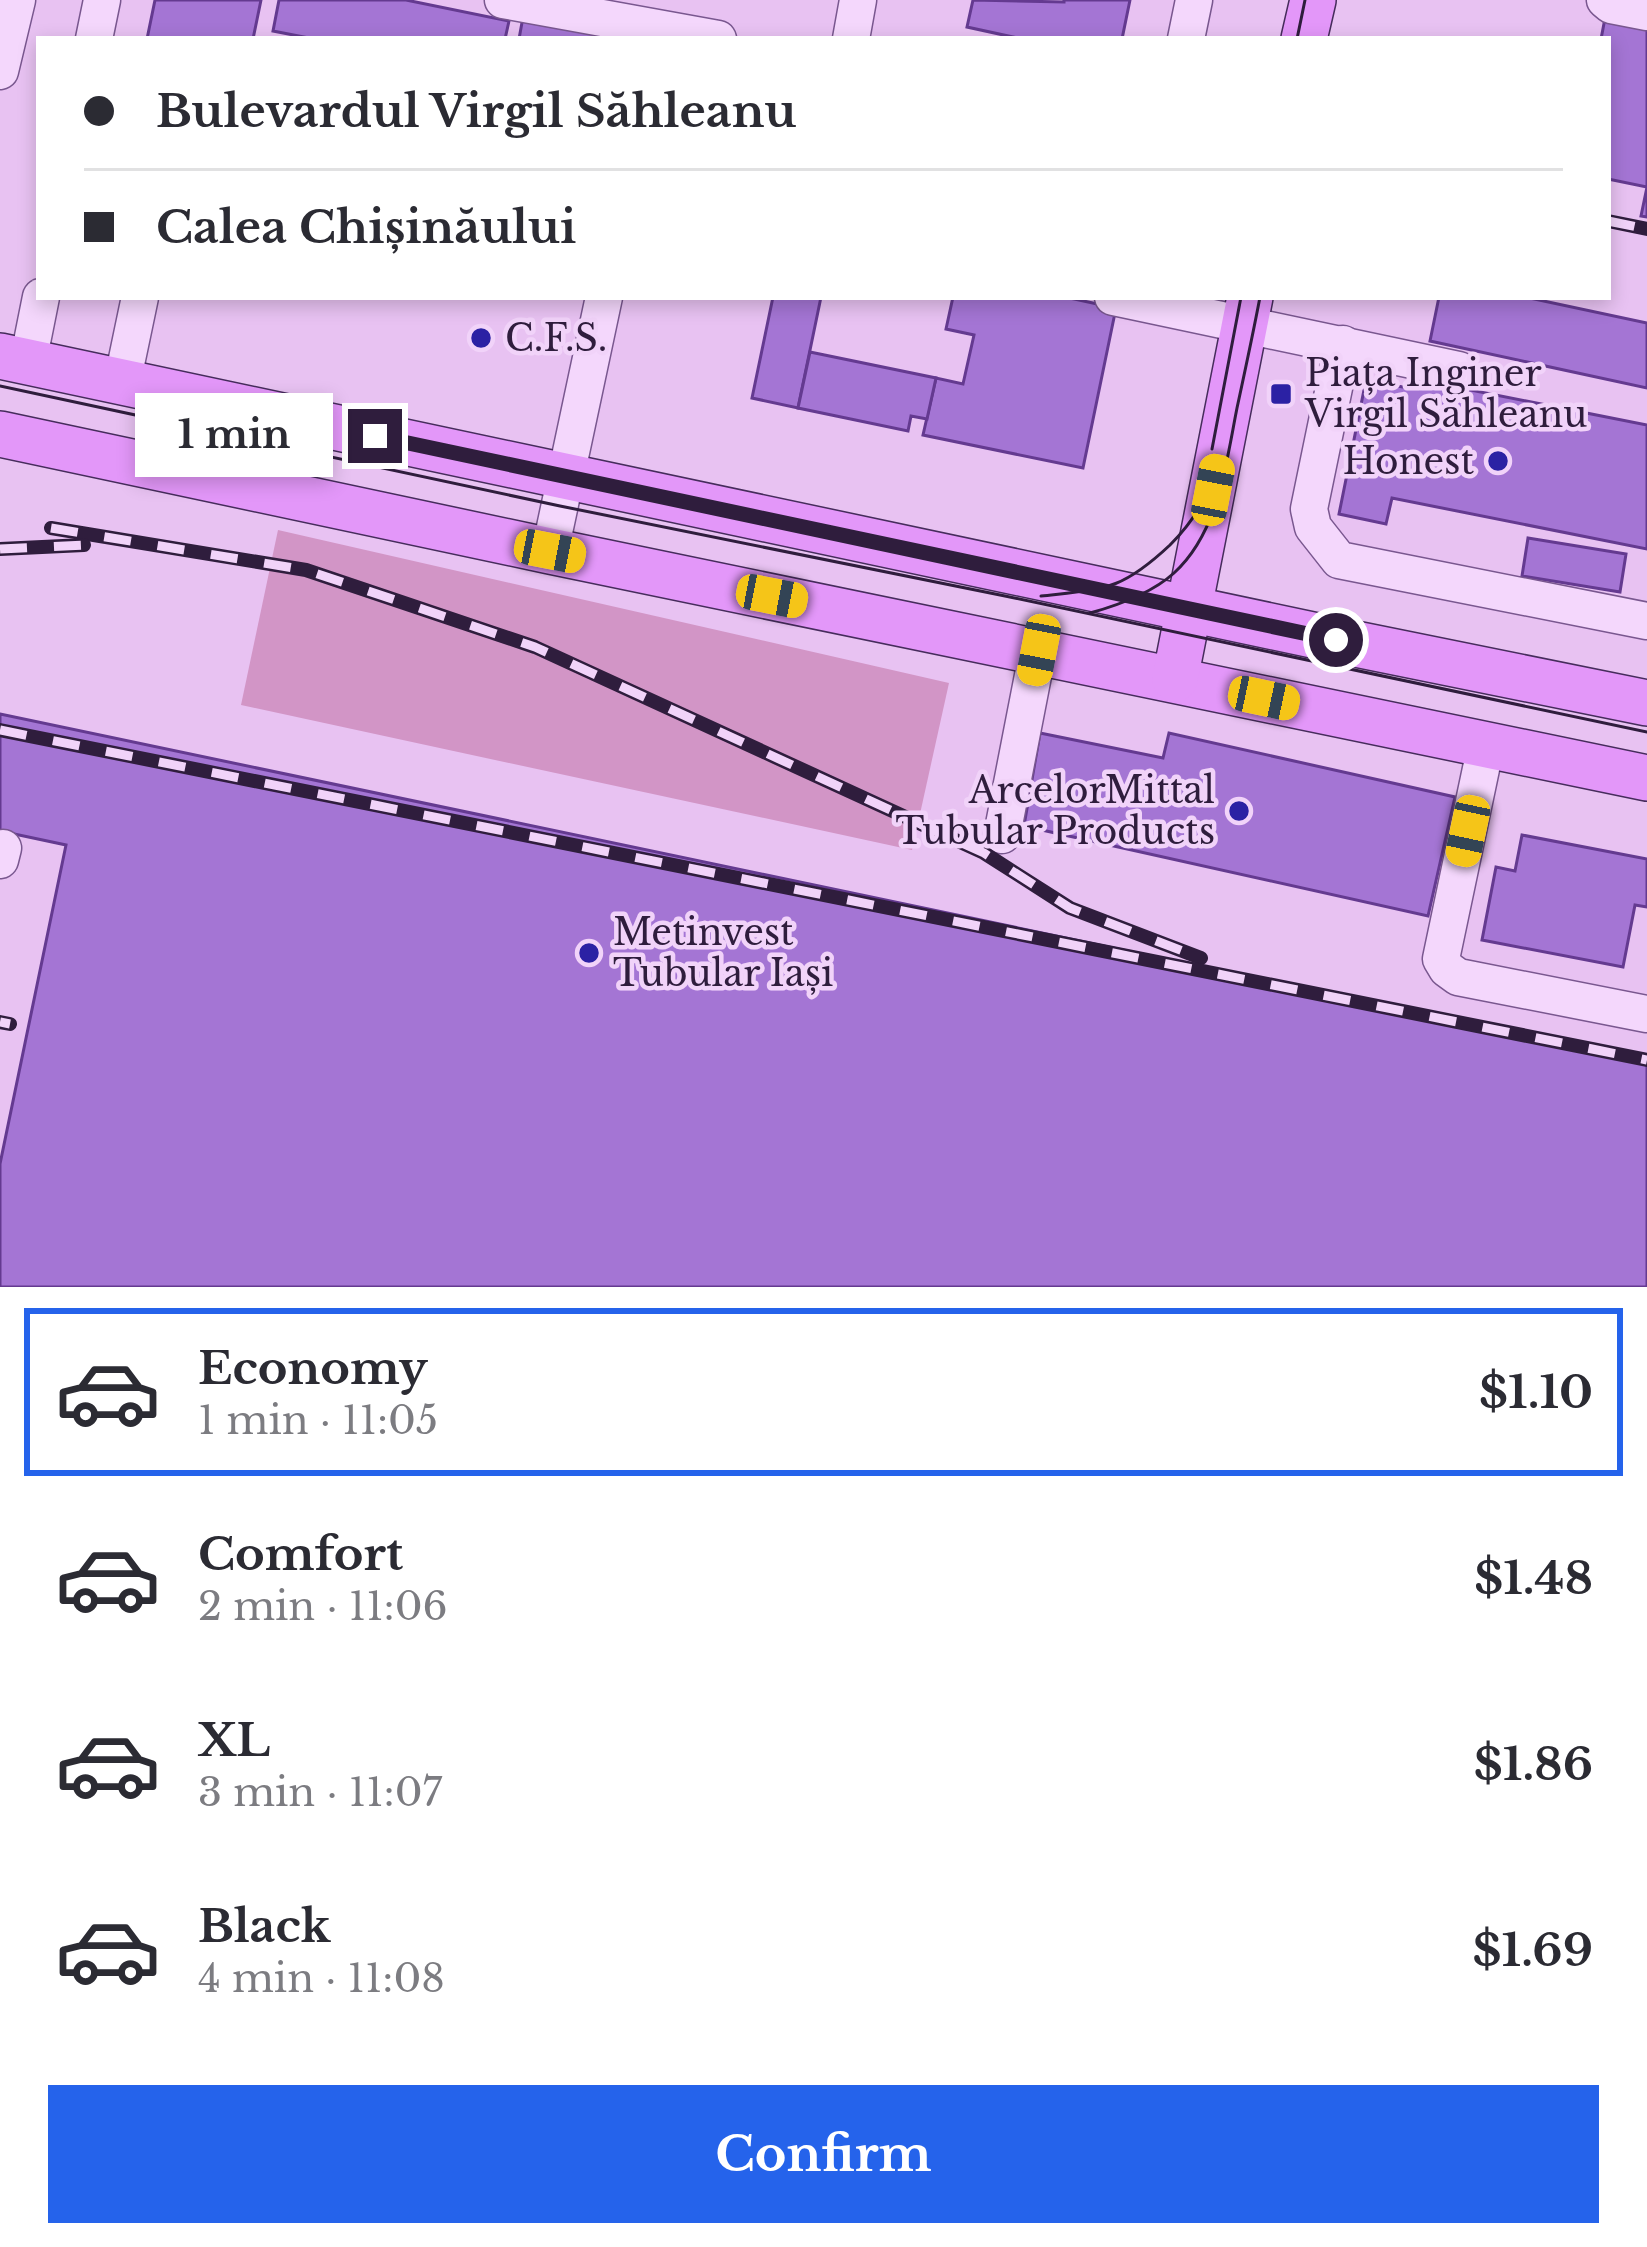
<!DOCTYPE html>
<html lang="en">
<head>
<meta charset="utf-8">
<style>
	:root { --surface:#fff; --page:#f2f2f3; --text:#2b2b33; --muted:#7c7c81; --line:#e1e1e2; --accent:#2563eb }
	body { margin:0; font-family:"Libre Baskerville",serif; background:var(--page); color:var(--text); height:100vh; display:flex; flex-direction:column; font-size:45px; white-space:nowrap }
	* { box-sizing:border-box; margin:0 }
	p { font-size:39px; color:var(--muted) }
	.icon { flex:none; width:66px; height:66px; fill:none; stroke:currentColor; stroke-width:2; stroke-linecap:round; stroke-linejoin:round }
	.map { position:relative; height:1287px; overflow:hidden }
	.sheet { display:flex; flex-direction:column; background:var(--surface); flex:1 }
	.sheet>* { flex:none }
	.guide { position:absolute; left:36px; top:36px; width:1575px; height:264px; border-radius:0px; box-shadow:0 6px 18px #0003; display:grid; align-content:center; height:264px; padding:0 48px; background:var(--surface) }
	.end { position:absolute; width:54px; height:54px; margin:-27px; border:15px solid #2f1d3d; background:#fff; box-shadow:0 0 0 6px #fff }
	.from { border-radius:50% }
	.bubble { position:absolute; height:84px; border-radius:0px; background:var(--surface); box-shadow:0 6px 18px #0003; font-size:39px; font-weight:800; line-height:84px; text-align:center }
	.car { position:absolute; width:36px; height:72px; margin:-36px -18px; border-radius:15px; box-shadow:0 0 9px 3px #0007; background:linear-gradient(#f5c518 24%,#345 0 40%,#f5c518 0 76%,#345 0 86%,#f5c518 0) }
	.guide b { display:flex; align-items:center; gap:42px; height:114px; font-size:45px }
	.guide b+b { border-top:3px solid var(--line) }
	.guide i { width:30px; height:30px; background:var(--text) }
	ul { padding:21px 0 0; list-style:none }
	li { display:flex; align-items:center; gap:36px; height:168px; margin:0 24px 18px; padding:0 24px; border:6px solid transparent; border-radius:0px }
	li div { flex:1 }
	li b { display:block; font-size:45px }
	li em { font-style:normal; font-weight:800 }
	li.active { border-color:var(--accent) }
	li>.icon { width:108px; height:108px; stroke-width:1.5 }
	.action { display:flex; gap:24px; margin-top:auto; padding:24px 48px }
	.action a { flex:1; height:138px; border-radius:0px; background:var(--accent); color:#fff; font-size:48px; font-weight:800; line-height:138px; text-align:center }
	.map>svg:first-child { display:block }
</style>
</head>
<body>
<div class="map">
<svg width="1647" height="1287" viewBox="0 0 1647 1287">
	<rect width="100%" height="100%" fill="#e8c2f2"/>
	<polygon fill="#d295c6" points="278,530 949,683 912,850 241,705"/>
	<g fill="#a475d4" stroke="#643a90" stroke-width="3">
		<polygon points="155,0 261,0 253,39 147,39"/>
		<polygon points="279,0 406,0 509,21 505,39 314,39 273,31"/>
		<polygon points="973,0 1064,2 1064,0 1130,0 1122,39 1022,39 967,27"/>
		<polygon points="1607,8 1647,16 1647,217 1641,216 1647,187 1608,179 1608,39 1601,39"/>
		<polygon points="523,17 631,39 519,39"/>
		<polygon points="773,297 821,297 798,408 752,398"/>
		<polygon points="953,297 1065,297 1116,308 1083,468 923,435 936,378 963,384 974,335 946,329"/>
		<polygon points="1439,297 1525,297 1647,323 1647,388 1430,341"/>
		<polygon points="810,352 936,378 927,419 911,416 908,431 798,408"/>
		<polygon points="1410,378 1647,425 1647,549 1392,498 1386,524 1339,514 1366,380 1408,388"/>
		<polygon points="1528,538 1626,554 1620,592 1522,576"/>
		<polygon points="0,714 1647,1060 1647,1287 0,1287 0,1164 66,845 0,831"/>
		<polygon points="1040,733 1163,758 1169,733 1455,797 1428,916 1024,826"/>
		<polygon points="1522,835 1647,859 1647,907 1635,905 1623,967 1482,940 1496,867 1515,871"/>
	</g>
	<g fill="none" stroke-linecap="round" stroke-linejoin="round">
		<g stroke="#79578f" stroke-width="39">
			<g id="minor">
				<polyline points="503,0 718,39"/>
				<polyline points="1605,0 1611,5 1647,12"/>
				<polyline points="94,39 102,0"/>
				<polyline points="851,39 858,0"/>
				<polyline points="1186,39 1194,0"/>
				<polyline points="0,71 17,0"/>
				<polyline points="1113,297 1459,370"/>
				<polyline points="1343,344 1309,509 1313,527 1339,560 1647,621"/>
				<polyline points="28,362 41,297"/>
				<polyline points="122,383 140,297"/>
				<polyline points="550,551 604,297"/>
				<polyline points="1486,745 1441,959 1447,969 1458,977 1647,1014"/>
				<polyline points="1002,835 1038,650"/>
				<polyline points="0,860 3,848"/>
			</g>
		</g>
		<g stroke="#462c5c" stroke-width="48">
			<g id="major">
				<polyline points="1304,39 1313,0"/>
				<polyline points="0,356 1336,640 1647,703"/>
				<polyline points="0,434 550,551 1647,778"/>
				<polyline points="1175,679 1250,297"/>
			</g>
		</g>
		<use href="#minor" stroke="#f4d7fc" stroke-width="36"/>
		<use href="#major" stroke="#e397f9" stroke-width="45"/>
		<g stroke="#2f1d3d" stroke-width="3">
			<polyline points="1297,39 1305,0"/>
			<polyline points="0,386 560,506 1005,596 1647,732"/>
			<polyline points="1212,449 1241,297"/>
			<path d="M1041,596C1105,589 1121,591 1170,545C1182,533 1191,522 1199,508"/>
			<path d="M1090,613C1119,605 1152,593 1174,573C1219,532 1226,463 1237,408C1245,371 1253,334 1260,297"/>
		</g>
		<g stroke="#2f1d3d" stroke-width="14">
			<g id="rail">
				<polyline points="1608,221 1647,229"/>
				<polyline points="51,528 306,570 535,647 984,853 1070,908 1201,958"/>
				<polyline points="0,549 84,545"/>
				<polyline points="0,730 1647,1060"/>
				<polyline points="0,1022 10,1024"/>
			</g>
		</g>
		<use href="#rail" stroke="#f1d3f9" stroke-width="9" stroke-dasharray="27" stroke-linecap="butt"/>
	</g>
	<g fill="none" stroke-linecap="round" stroke-linejoin="round">
		<polyline stroke="#2f1d3d" stroke-width="15" points="375,436 1336,640"/>
	</g>
	<g fill="#2b21a4" stroke="#f1d3f9" stroke-width="4.5">
		<circle cx="481" cy="338" r="12"/>
		<rect x="1269" y="382" width="24" height="24" rx="6"/>
		<circle cx="1498" cy="461" r="12"/>
		<circle cx="1239" cy="811" r="12"/>
		<circle cx="589" cy="953" r="12"/>
	</g>
	<g text-anchor="middle" stroke-width="9" stroke-linejoin="round" paint-order="stroke">
		<g font-size="36" fill="#2f1d3d" stroke="#f1d3f9" text-anchor="start">
			<text x="505" y="351">C.F.S.</text>
			<text x="1305" y="386">Piața Inginer<tspan x="1305" dy="41">Virgil Săhleanu</tspan></text>
			<text x="1474" y="474" text-anchor="end">Honest</text>
			<text x="1215" y="803" text-anchor="end">ArcelorMittal<tspan x="1215" dy="41">Tubular Products</tspan></text>
			<text x="613" y="945">Metinvest<tspan x="613" dy="41">Tubular Iași</tspan></text>
		</g>
	</g>
</svg>
<i class="end from" style="left:1336px;top:640px"></i>
<i class="end" style="left:375px;top:436px"></i>
<div class="bubble" style="left:135px;top:393px;width:198px">1 min</div>
<i class="car" style="left:1213px;top:490px;rotate:11deg"></i>
<i class="car" style="left:550px;top:551px;rotate:101deg"></i>
<i class="car" style="left:772px;top:596px;rotate:101deg"></i>
<i class="car" style="left:1039px;top:650px;rotate:191deg"></i>
<i class="car" style="left:1264px;top:698px;rotate:102deg"></i>
<i class="car" style="left:1468px;top:831px;rotate:192deg"></i>
<div class="guide">
<b><i class="from"></i>Bulevardul Virgil Săhleanu</b>
<b><i></i>Calea Chișinăului</b>
</div>
</div>
<section class="sheet">
<ul>
<li class="active"><svg class="icon" aria-label="car" viewBox="0 0 24 24"><path d="M5 17H2v-5l4-1 3-4h7l3 4 3 1v5h-3M9 17h6M6 11h13"/><circle cx="7" cy="17" r="2"/><circle cx="17" cy="17" r="2"/></svg><div><b>Economy</b><p>1 min · 11:05</p></div><em>$1.10</em></li>
<li><svg class="icon" aria-label="car" viewBox="0 0 24 24"><path d="M5 17H2v-5l4-1 3-4h7l3 4 3 1v5h-3M9 17h6M6 11h13"/><circle cx="7" cy="17" r="2"/><circle cx="17" cy="17" r="2"/></svg><div><b>Comfort</b><p>2 min · 11:06</p></div><em>$1.48</em></li>
<li><svg class="icon" aria-label="car" viewBox="0 0 24 24"><path d="M5 17H2v-5l4-1 3-4h7l3 4 3 1v5h-3M9 17h6M6 11h13"/><circle cx="7" cy="17" r="2"/><circle cx="17" cy="17" r="2"/></svg><div><b>XL</b><p>3 min · 11:07</p></div><em>$1.86</em></li>
<li><svg class="icon" aria-label="car" viewBox="0 0 24 24"><path d="M5 17H2v-5l4-1 3-4h7l3 4 3 1v5h-3M9 17h6M6 11h13"/><circle cx="7" cy="17" r="2"/><circle cx="17" cy="17" r="2"/></svg><div><b>Black</b><p>4 min · 11:08</p></div><em>$1.69</em></li>
</ul>
<div class="action"><a>Confirm</a></div>
</section>
</body>
</html>
